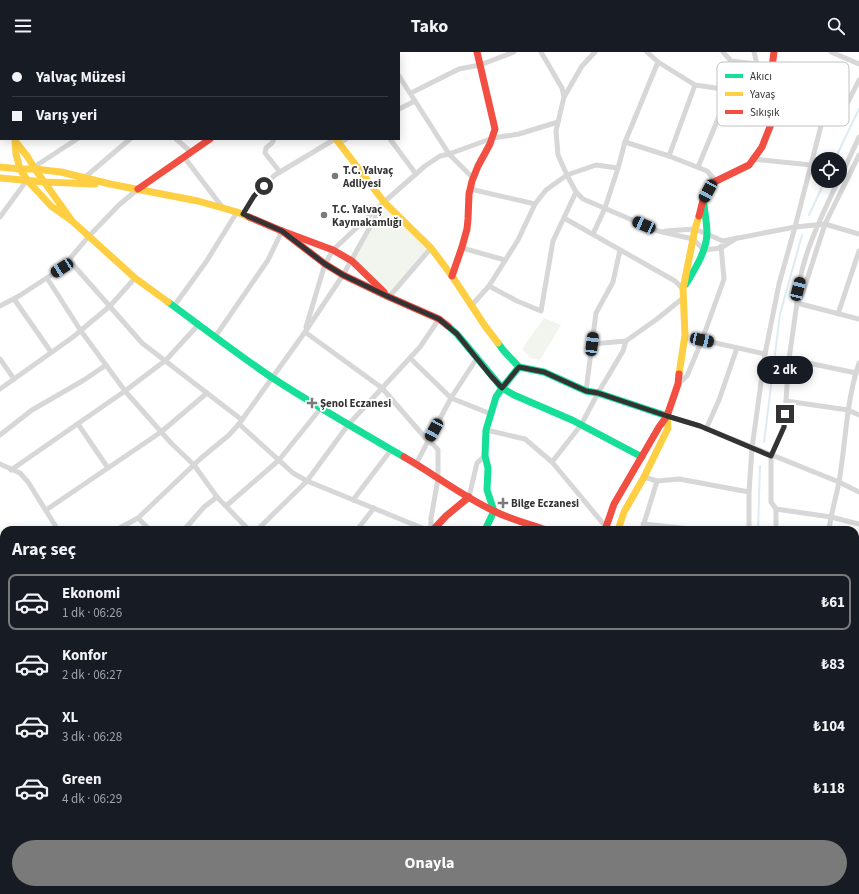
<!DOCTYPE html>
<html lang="tr">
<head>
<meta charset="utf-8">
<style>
	:root { --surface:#171b24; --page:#242831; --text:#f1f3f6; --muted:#9ea1a6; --line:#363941; --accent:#7a7a7a }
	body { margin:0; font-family:"Source Sans 3",sans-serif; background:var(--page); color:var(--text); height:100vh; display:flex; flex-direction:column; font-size:15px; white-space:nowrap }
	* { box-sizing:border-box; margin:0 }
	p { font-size:13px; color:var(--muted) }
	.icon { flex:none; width:22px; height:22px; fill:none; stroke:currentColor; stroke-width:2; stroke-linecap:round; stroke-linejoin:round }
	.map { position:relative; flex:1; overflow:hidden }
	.side { position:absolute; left:0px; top:474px; width:859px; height:368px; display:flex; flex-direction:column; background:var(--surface); border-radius:12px 12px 0 0; box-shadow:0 2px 10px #0003 }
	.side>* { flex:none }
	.top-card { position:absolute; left:0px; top:0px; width:400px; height:88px; box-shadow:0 2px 10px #0003; display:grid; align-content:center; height:88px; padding:0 12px; background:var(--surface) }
	.fabs { position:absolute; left:811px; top:100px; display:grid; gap:8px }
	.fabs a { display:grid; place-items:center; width:36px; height:36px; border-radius:50%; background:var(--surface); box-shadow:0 2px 10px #0003; font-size:20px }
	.end { position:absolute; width:18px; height:18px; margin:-9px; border:5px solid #333; background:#fff; box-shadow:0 0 0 2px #fff }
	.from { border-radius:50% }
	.bubble { position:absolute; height:28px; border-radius:14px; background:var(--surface); box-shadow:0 2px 10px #0003; font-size:13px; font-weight:700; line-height:28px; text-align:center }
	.car { position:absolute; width:12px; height:24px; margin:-12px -6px; border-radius:5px; box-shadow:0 0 3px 1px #0007; background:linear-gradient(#222 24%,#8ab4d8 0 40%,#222 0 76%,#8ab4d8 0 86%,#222 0) }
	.top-card b { display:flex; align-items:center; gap:14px; height:38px; font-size:15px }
	.top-card b+b { border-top:1px solid var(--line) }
	.top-card i { width:10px; height:10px; background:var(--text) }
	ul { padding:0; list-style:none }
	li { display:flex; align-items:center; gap:12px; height:56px; margin:0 8px 6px; padding:0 4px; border:2px solid transparent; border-radius:8px }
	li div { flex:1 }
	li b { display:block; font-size:15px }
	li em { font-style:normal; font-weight:700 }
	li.on { border-color:var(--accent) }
	li>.icon { width:36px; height:36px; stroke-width:1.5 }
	h2 { padding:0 12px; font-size:18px; line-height:48px }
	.cta { display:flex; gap:8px; margin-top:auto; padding:8px 12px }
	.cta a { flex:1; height:46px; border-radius:24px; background:var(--accent); color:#fff; font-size:16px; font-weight:700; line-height:46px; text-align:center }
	header { display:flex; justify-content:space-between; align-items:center; height:52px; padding:0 12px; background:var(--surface); font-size:18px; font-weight:700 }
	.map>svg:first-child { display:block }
</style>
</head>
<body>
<header><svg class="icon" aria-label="menu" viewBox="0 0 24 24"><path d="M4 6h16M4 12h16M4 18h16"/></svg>Tako<svg class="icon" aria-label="search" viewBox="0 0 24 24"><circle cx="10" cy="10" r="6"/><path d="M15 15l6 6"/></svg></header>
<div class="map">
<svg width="859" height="842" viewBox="0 0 859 842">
	<rect width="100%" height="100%" fill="#fff"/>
	<g fill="#f1f5ed">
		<polygon points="384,150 431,196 389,245 352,209"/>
		<polygon points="544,266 561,273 540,308 531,306 522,297"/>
		<polygon points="72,838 71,838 101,838 98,842 77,842"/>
	</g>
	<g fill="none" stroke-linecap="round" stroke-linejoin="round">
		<g stroke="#ddebf3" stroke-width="2">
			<polyline points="835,107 859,57"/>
			<polyline points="809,163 825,129"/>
			<polyline points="764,390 780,262 802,183"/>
			<polyline points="758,478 760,414"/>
			<polyline points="631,842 634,838"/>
		</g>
		<g stroke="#d7d7d7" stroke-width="5">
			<polyline points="102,0 103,1"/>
			<polyline points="126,0 127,1"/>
			<polyline points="384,0 384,1"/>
			<polyline points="541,0 562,36 564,45"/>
			<polyline points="595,0 582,14 564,45 556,79 558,103 567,123 576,140 583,147 658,179 693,187 704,198 721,196 737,186"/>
			<polyline points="647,0 658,10 695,33 730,38 757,37 773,40"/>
			<polyline points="723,0 731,9 757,12"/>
			<polyline points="754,0 757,12 772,15"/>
			<polyline points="831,0 859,12"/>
			<polyline points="12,1 13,0"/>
			<polyline points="86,1 87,0"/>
			<polyline points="171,1 172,0"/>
			<polyline points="255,1 256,0"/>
			<polyline points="356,1 358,0"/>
			<polyline points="0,12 1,11"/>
			<polyline points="399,24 449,102 473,126"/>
			<polyline points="411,41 459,17 480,13 514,0"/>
			<polyline points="773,53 823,66 839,68 859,28"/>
			<polyline points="399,57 415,49"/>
			<polyline points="176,87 191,100"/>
			<polyline points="274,87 272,91 266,96 265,101 280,120"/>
			<polyline points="390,87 416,122"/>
			<polyline points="625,90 669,104 707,119 716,129"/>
			<polyline points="339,91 346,87"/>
			<polyline points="669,104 695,33"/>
			<polyline points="184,105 223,156"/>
			<polyline points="753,107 811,113"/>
			<polyline points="34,115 77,87"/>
			<polyline points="698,115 730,38"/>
			<polyline points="84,126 130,87"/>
			<polyline points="840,126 859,85"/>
			<path d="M838,129C820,168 799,208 797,251L859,267"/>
			<polyline points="470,137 535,152"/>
			<polyline points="243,162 254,144 275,123 335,87"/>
			<polyline points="0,165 27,128"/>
			<polyline points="564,166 675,229 683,237"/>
			<polyline points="665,179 695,177 723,189 795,175 825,172 859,182"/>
			<polyline points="593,182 605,156 618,116 625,90 658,10"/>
			<polyline points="462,196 505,208"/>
			<polyline points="69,208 142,291 242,368"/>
			<polyline points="47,226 81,279 125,339 171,391 194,413 217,445 249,478"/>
			<polyline points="489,234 517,249 541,259 553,189 576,140"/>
			<polyline points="389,245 431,196"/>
			<polyline points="14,247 51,300"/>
			<polyline points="0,254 19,244 62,216 89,184 119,153 138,137"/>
			<polyline points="174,254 206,210 237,160"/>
			<polyline points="471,254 489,234 518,188 535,152 546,138 567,123 596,113 618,116"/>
			<polyline points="838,262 859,199"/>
			<polyline points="306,275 325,212 333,198 384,150 425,114 440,104 449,102 493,86 519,82 558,70"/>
			<polyline points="305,280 382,336 428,389 435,394 438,398 438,427 431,466 431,478"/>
			<polyline points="215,285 268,208 282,179"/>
			<polyline points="702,288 765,302"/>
			<polyline points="592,292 626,289 657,267 683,246"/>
			<polyline points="410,306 451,346 491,362"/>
			<polyline points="0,307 14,327"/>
			<polyline points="789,307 856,321"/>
			<polyline points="678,332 687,324 702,288 724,227 721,194"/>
			<polyline points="0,337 73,285 110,254 135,226"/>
			<polyline points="586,339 596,261 613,230 620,198"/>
			<polyline points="786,349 848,358 859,363"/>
			<polyline points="667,364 700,374 839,430 859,440"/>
			<polyline points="78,372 108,416"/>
			<polyline points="239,372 293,421 307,429 427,478"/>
			<polyline points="706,377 719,348 737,296"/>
			<polyline points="486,378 525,387 552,410 606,475"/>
			<polyline points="0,383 32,358 84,328 106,313"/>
			<polyline points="552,410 581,373 598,341 623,299 626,289"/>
			<polyline points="0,412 20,421 28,430 58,478"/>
			<polyline points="416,412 451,346 477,306"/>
			<polyline points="11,418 125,339 166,308 199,272"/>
			<polyline points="644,425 657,429 679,427 749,440"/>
			<polyline points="469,445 477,411 485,404"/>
			<polyline points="353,448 391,398"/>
			<polyline points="226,454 279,408 321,356"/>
			<polyline points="776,457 831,465 859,472"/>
			<polyline points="46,458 161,380 207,341"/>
			<polyline points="138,466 150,478"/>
			<polyline points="643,472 700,478"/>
			<polyline points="116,478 138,466 200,407 229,383 239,372 305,280 343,223 384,150"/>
			<polyline points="184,478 204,455 217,445"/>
			<polyline points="257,478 307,429 348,373 420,295 439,267"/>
			<polyline points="357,478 374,456"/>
			<polyline points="642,478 657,429"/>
			<polyline points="749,478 749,440 752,396 765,302 779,232 795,175 823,66"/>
			<polyline points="776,478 776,457 771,450 771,404 784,375 789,307 797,251 803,240 825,172 859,103"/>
			<path d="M829,478C831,461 836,446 839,430C846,390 846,349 859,311"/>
			<polyline points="0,500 4,501"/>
			<polyline points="855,534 858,525"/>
			<polyline points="0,549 4,541"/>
			<polyline points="855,633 859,635"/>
			<polyline points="855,657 859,657"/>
			<polyline points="855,742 859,744"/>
			<polyline points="855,804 859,805"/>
			<polyline points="855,820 859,809"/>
			<polyline points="62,838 68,842"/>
			<polyline points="193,838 194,842"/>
			<polyline points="234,838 237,842"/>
			<polyline points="719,838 719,842"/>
			<polyline points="3,842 4,822 3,713 4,707"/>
			<polyline points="251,842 256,838"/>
			<polyline points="396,842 396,838"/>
			<polyline points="457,842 458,838"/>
			<polyline points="522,842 524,838"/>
			<polyline points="618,842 621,838"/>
			<polyline points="645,842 648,838"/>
			<polyline points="784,842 785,838"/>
			<polyline points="805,842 806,838"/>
			<polyline points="846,842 848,838"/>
		</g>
		<g stroke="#16e098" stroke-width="7">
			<path d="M686,232C695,217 706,200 707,182C707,172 705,162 704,153"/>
			<path d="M168,250C202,275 236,301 271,325C314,353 359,379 404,405"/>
			<polyline points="448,274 457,282 502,336 514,343 572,368 642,405"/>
			<polyline points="498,291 503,298 519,315 544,320 586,339 598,341 667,364"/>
			<polyline points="485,478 494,459 487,438 488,416 485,404 486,378 496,345 502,336 519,315"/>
			<polyline points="692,838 693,842"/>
		</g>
		<g stroke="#ffcf43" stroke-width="7">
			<polyline points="336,87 384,150 431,196 452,224 485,274 498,291"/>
			<polyline points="0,115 20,117 35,117 61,120 110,132 198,149 237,160 249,165"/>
			<polyline points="0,126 45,130 95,132"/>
			<polyline points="72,169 35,117 27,104 15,89 16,102 20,117 27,128 51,154 72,169 135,226 168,250"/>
			<polyline points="679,322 685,283 683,237 695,177 699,164"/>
			<polyline points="618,478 624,460 644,425 668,376 667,364"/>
			<polyline points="131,842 135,838"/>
			<polyline points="319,842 322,838"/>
		</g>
		<g stroke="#f24e42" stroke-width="7">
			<polyline points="0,66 1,68"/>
			<polyline points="138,137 210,87"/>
			<polyline points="699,164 703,148 712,131 749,113 762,95 773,67 773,27 772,15 774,0"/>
			<polyline points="249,165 282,179 333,198 352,209 384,240"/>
			<polyline points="282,179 325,212 343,223 389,245 439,267 448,274"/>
			<polyline points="452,224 462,195 467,177 468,167 469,142 472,129 478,114 490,92 495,77 477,0"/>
			<path d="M404,405C434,422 462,444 494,459C510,467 529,472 546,478"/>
			<polyline points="433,478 446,464 469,445"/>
			<polyline points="605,478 614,452 659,375 667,364 678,332 679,322"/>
			<polyline points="678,838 679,842"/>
		</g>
	</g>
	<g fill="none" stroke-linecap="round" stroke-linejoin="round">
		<polyline stroke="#333" stroke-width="5" points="264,134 254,144 243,162 282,179 325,212 343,223 389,245 439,267 457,282 491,324 502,336 519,315 544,320 586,339 598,341 667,364 700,374 771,404 784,375 785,362"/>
	</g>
	<g fill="#7a7a7a" stroke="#fff" stroke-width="1.5">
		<circle cx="335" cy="124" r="4"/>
		<circle cx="324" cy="163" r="4"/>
		<path d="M310 345h4v4h4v4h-4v4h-4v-4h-4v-4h4z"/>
		<path d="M501 445h4v4h4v4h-4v4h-4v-4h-4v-4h4z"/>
	</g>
	<g text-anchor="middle" stroke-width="4" stroke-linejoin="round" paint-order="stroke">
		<g font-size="11" font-weight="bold" fill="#333" stroke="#fff" text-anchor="start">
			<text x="343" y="122">T.C. Yalvaç<tspan x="343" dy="13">Adliyesi</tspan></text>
			<text x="332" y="161">T.C. Yalvaç<tspan x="332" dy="13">Kaymakamlığı</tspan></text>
			<text x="320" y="355">Şenol Eczanesi</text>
			<text x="511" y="455">Bilge Eczanesi</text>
		</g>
	</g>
	<rect x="717" y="10" width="132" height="64" rx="6" fill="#fff" stroke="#c2c2c2" stroke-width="1"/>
	<rect x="725" y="22" width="18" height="4" fill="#16e098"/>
	<rect x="725" y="40" width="18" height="4" fill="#ffcf43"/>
	<rect x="725" y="58" width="18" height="4" fill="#f24e42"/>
	<g font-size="11" fill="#333">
		<text x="750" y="28">Akıcı</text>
		<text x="750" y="46">Yavaş</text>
		<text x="750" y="64">Sıkışık</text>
	</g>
</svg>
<div class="fabs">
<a><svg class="icon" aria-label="locate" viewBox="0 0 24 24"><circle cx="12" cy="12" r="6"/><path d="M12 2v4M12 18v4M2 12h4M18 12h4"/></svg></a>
</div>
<i class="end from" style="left:264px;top:134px"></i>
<i class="end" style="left:785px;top:362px"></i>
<div class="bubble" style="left:757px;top:304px;width:56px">2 dk</div>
<i class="car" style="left:708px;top:139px;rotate:208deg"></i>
<i class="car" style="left:644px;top:173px;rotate:294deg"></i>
<i class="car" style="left:62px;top:216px;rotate:237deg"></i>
<i class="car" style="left:798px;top:237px;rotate:14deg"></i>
<i class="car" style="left:702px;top:288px;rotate:102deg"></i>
<i class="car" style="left:592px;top:292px;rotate:7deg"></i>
<i class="car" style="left:434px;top:378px;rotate:208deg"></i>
<div class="top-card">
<b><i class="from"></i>Yalvaç Müzesi</b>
<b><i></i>Varış yeri</b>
</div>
<section class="side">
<h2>Araç seç</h2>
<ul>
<li class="on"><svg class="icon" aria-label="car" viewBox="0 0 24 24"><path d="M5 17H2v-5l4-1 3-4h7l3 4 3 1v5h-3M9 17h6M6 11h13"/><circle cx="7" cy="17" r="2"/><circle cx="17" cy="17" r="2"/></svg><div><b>Ekonomi</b><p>1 dk · 06:26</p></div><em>₺61</em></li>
<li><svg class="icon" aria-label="car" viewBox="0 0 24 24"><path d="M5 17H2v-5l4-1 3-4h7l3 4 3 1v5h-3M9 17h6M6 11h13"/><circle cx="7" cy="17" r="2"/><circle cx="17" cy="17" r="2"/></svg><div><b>Konfor</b><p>2 dk · 06:27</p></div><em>₺83</em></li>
<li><svg class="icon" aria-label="car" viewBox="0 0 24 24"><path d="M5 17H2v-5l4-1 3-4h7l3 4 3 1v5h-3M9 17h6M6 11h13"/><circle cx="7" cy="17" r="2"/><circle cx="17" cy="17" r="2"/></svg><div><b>XL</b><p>3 dk · 06:28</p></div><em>₺104</em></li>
<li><svg class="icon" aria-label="car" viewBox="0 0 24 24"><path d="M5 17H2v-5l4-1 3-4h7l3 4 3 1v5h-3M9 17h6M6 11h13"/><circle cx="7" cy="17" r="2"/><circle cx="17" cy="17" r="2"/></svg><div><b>Green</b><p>4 dk · 06:29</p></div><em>₺118</em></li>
</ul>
<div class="cta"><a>Onayla</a></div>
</section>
</div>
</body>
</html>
